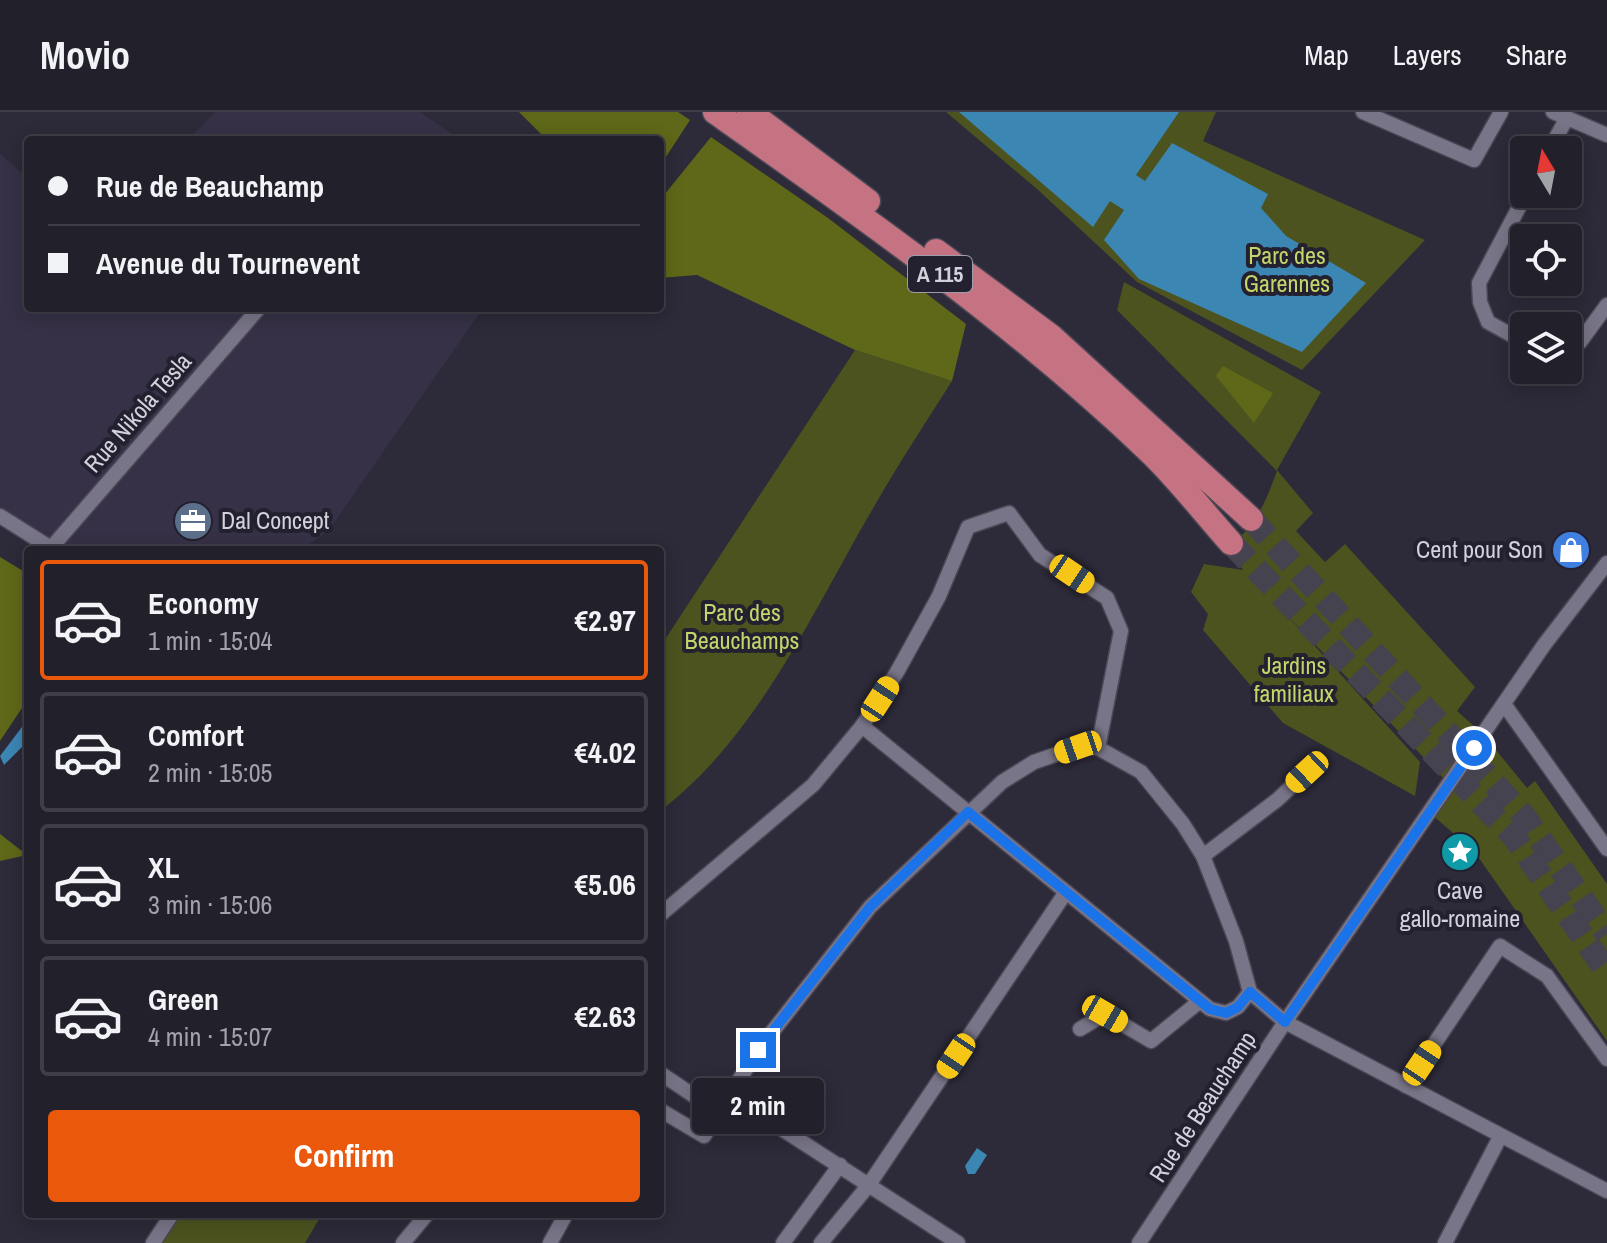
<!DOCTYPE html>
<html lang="en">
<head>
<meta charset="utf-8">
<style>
	:root { --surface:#22202b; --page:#2a2833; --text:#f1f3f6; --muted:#a2a3a9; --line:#3f3e47; --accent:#ea580c }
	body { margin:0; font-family:"Archivo Narrow",sans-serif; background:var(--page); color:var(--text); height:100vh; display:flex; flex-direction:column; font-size:30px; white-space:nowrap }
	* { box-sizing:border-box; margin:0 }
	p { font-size:26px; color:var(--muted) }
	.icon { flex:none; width:44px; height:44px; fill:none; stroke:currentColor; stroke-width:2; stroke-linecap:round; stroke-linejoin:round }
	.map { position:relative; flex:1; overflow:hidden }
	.panel { position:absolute; left:24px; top:434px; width:640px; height:672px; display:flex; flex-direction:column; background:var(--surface); border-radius:8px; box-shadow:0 4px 20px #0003,0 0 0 2px var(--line) }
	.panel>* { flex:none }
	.top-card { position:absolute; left:24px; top:24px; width:640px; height:176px; border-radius:8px; box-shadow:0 4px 20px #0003,0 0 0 2px var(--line); display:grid; align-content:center; height:176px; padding:0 24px; background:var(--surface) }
	.needle { width:52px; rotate:350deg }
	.fabs { position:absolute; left:1510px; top:24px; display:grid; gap:16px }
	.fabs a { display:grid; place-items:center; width:72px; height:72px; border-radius:8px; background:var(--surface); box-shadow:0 4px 20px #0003,0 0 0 2px var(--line); font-size:40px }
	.end { position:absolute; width:36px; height:36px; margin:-18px; border:10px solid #1a73e8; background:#fff; box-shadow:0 0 0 4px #fff }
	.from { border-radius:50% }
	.bubble { position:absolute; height:56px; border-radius:8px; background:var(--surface); box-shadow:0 4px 20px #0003,0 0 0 2px var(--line); font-size:26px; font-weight:700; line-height:56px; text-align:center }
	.car { position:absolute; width:24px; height:48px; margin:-24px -12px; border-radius:10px; box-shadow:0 0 6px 2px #0007; background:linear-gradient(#f5c518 24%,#345 0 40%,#f5c518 0 76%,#345 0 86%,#f5c518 0) }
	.top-card b { display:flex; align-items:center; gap:28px; height:76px; font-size:30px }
	.top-card b+b { border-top:2px solid var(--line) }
	.top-card i { width:20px; height:20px; background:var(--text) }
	ul { padding:14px 0 0; list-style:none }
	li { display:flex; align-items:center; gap:24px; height:120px; margin:0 16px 12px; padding:0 8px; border:4px solid var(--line); border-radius:8px }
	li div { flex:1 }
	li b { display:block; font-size:30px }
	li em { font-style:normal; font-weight:700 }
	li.on { border-color:var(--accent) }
	li>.icon { width:72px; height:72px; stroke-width:1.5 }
	.action { display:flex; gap:16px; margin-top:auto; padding:16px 24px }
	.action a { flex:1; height:92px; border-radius:8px; background:var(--accent); color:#fff; font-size:32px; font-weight:700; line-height:92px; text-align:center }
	header { display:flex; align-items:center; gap:48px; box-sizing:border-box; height:112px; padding:0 40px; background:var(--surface); border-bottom:2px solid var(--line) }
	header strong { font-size:38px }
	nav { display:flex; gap:44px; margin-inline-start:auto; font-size:28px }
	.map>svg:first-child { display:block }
</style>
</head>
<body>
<header>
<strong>Movio</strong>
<nav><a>Map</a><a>Layers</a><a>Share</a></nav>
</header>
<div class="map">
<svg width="1607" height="1131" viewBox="0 0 1607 1131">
	<rect width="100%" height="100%" fill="#2d2a39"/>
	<g fill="#363146">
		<polygon points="215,0 420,0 461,28 188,28"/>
		<polygon points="0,42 28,66 28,196 483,196 329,418 301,438 41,438 0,409"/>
	</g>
	<g fill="#4c531f">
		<polygon points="946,0 1216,0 1203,29 1425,128 1302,258 1137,170 1037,77"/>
		<path d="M1124,170L1321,280L1277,358L1313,401L1296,419L1325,450L1345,432L1475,575L1457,599L1483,622L1527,676L1535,669L1607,772V929L1474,739L1431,702L1450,673L1285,501L1420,650L1415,684L1283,611L1203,518L1208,502L1191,480L1204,452L1243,458L1223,437C1255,419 1265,391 1277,359L1117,198Z"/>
		<path d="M855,238L952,269C926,310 899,351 875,393C813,498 759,624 660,699V535Z"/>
		<polygon points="172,1102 322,1102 305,1131 153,1131"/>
	</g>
	<g fill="#5f6818">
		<polygon points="519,0 678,0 690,8 660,54 660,28 547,28"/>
		<polygon points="711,25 828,106 966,212 952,269 855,238 697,163 660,166 660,88"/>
		<polygon points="1223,254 1273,281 1254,311 1216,264"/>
		<polygon points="0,445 28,462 28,587 0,629"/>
		<polygon points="0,722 27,743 0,749"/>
	</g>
	<g fill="#3c86b4">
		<polygon points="959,0 1179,0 1136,63 1145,69 1172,31 1268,82 1261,96 1286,124 1366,171 1302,240 1139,167 1104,128 1124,98 1110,89 1093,115"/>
		<polygon points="28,607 28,629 4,653 0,644"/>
		<polygon points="977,1036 987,1043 975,1062 968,1062 965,1054"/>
	</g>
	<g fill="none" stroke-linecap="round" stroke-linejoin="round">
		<g stroke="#464351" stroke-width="24" stroke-dasharray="24 12" stroke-linecap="butt">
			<polyline points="1251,407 1523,703 1607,822"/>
			<polyline points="1231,431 1515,726 1607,860"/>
		</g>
		<g stroke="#4b4755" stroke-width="17">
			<g id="minor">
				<polyline points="1363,0 1474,48 1501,0"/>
				<polyline points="1553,0 1607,23"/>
				<polyline points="1549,38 1567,6"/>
				<polyline points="1524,230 1488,210 1480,190 1479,171 1526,82"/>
				<polyline points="1568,234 1580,230 1607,193"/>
				<polyline points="0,404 54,438"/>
				<polyline points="51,436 259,196"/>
				<polyline points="1504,592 1607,737"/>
				<polyline points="862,614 1210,897 1226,901 1238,895 1250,880"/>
				<polyline points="1203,744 1277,688 1307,660"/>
				<polyline points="660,803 813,673 862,614 897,560 939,484 968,415 1009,401 1040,443 1107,486 1121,519 1098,636"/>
				<polyline points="1080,917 1105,902 1151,929 1200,889"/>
				<polyline points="660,961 706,992 751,997 958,1131"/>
				<polyline points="1406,974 1500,834 1547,864 1607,947"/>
				<polyline points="660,998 704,1024 758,938 870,795 1002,670 1034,650 1078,635 1098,636 1141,660 1183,712 1203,744 1236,829 1250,880 1285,910 1607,1079"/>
				<polyline points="153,1131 172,1102"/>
				<polyline points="403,1131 427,1102"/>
				<polyline points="550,1131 566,1102"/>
				<polyline points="783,1131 840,1053"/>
				<polyline points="821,1131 868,1074 1066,780"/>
				<polyline points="1139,1131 1285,910 1544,533 1607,451"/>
				<polyline points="1445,1131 1500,1025"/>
			</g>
		</g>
		<g stroke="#4b4755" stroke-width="27">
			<g id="motorway">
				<path d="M715,0C865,106 1016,212 1150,340C1179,368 1204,401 1231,431"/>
				<polyline points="749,0 868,89"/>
				<polyline points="936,139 1052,225 1251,407"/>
			</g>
		</g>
		<use href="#minor" stroke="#797588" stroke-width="14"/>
		<use href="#motorway" stroke="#c57382" stroke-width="24"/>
	</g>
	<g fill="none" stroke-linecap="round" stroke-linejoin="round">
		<polyline stroke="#1a73e8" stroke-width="10" points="758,938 870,795 968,700 1210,897 1226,901 1238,895 1250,880 1285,910 1474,636"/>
	</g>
	<defs>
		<g id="office-disc" transform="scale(2)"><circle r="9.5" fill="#5c6f8a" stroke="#23202f"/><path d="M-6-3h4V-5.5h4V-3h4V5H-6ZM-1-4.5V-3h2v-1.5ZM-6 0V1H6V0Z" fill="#fff"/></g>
		<g id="shop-disc" transform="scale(2)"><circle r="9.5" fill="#3f7fe0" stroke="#23202f"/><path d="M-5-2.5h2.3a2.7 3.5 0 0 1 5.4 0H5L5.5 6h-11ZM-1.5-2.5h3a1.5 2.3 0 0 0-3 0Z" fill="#fff"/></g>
		<g id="sight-disc" transform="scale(2)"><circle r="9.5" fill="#0f9aa8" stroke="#23202f"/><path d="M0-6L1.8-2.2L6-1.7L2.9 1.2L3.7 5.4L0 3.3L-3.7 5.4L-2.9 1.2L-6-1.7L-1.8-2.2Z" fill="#fff"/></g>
	</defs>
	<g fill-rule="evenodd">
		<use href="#office-disc" x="193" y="409"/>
		<use href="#shop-disc" x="1571" y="438"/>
		<use href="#sight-disc" x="1460" y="740"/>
	</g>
	<g text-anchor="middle" stroke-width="8" stroke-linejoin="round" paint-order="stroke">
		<rect fill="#23202f" stroke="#9e9ca8" stroke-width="2" x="908" y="144" width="64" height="36" rx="6"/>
		<g font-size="22" font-weight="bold" fill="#d3d1dc">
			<text x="940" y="170">A 115</text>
		</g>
		<g font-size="24" fill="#c5d46b" stroke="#23202f">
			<text x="1287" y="152">Parc des<tspan x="1287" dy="28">Garennes</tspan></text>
			<text x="742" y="509">Parc des<tspan x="742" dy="28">Beauchamps</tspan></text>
			<text x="1294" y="562">Jardins<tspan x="1294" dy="28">familiaux</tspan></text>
		</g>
		<g font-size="24" fill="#d3d1dc" stroke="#23202f">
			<text transform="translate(138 301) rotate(-49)" y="8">Rue Nikola Tesla</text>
			<text transform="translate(1203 995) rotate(-57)" y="8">Rue de Beauchamp</text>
		</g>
		<g font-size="24" fill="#d3d1dc" stroke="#23202f" text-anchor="start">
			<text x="221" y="417">Dal Concept</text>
			<text x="1543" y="446" text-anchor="end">Cent pour Son</text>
			<text x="1460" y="787" text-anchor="middle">Cave<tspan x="1460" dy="28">gallo-romaine</tspan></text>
		</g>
	</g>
</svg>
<div class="fabs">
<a><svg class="needle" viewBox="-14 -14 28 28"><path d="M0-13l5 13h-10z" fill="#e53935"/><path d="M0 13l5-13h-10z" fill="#a2a3a9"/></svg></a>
<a><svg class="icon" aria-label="locate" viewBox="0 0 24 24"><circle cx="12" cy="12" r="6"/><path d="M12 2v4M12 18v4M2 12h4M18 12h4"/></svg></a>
<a><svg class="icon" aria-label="layers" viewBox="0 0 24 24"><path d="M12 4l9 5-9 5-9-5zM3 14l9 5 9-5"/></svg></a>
</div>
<i class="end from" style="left:1474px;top:636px"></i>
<i class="end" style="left:758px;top:938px"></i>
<div class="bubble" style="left:692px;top:966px;width:132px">2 min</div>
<i class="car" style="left:1072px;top:462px;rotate:124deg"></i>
<i class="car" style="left:880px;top:587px;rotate:33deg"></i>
<i class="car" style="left:1078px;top:635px;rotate:251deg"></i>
<i class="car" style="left:1307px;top:660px;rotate:227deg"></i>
<i class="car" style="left:1105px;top:902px;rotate:120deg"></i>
<i class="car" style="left:956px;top:944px;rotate:214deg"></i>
<i class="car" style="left:1422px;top:951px;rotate:34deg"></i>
<div class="top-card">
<b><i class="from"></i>Rue de Beauchamp</b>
<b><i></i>Avenue du Tournevent</b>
</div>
<section class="panel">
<ul>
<li class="on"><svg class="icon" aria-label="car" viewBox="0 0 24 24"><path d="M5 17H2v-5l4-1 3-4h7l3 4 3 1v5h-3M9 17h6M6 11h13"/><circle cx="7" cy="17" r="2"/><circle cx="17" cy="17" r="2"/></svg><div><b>Economy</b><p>1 min · 15:04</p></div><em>€2.97</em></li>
<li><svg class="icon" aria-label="car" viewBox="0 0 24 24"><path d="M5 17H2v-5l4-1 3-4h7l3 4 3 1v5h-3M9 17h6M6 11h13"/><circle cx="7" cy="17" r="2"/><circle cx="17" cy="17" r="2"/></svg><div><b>Comfort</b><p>2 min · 15:05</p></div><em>€4.02</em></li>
<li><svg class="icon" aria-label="car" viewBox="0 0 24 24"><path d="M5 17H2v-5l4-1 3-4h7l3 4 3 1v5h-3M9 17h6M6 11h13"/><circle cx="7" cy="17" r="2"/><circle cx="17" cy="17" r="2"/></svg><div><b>XL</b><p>3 min · 15:06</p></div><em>€5.06</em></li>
<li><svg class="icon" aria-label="car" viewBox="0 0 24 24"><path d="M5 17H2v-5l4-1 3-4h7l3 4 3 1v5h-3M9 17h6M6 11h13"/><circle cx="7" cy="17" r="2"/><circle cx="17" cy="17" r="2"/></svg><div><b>Green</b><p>4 min · 15:07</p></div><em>€2.63</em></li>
</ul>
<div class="action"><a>Confirm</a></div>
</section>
</div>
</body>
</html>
